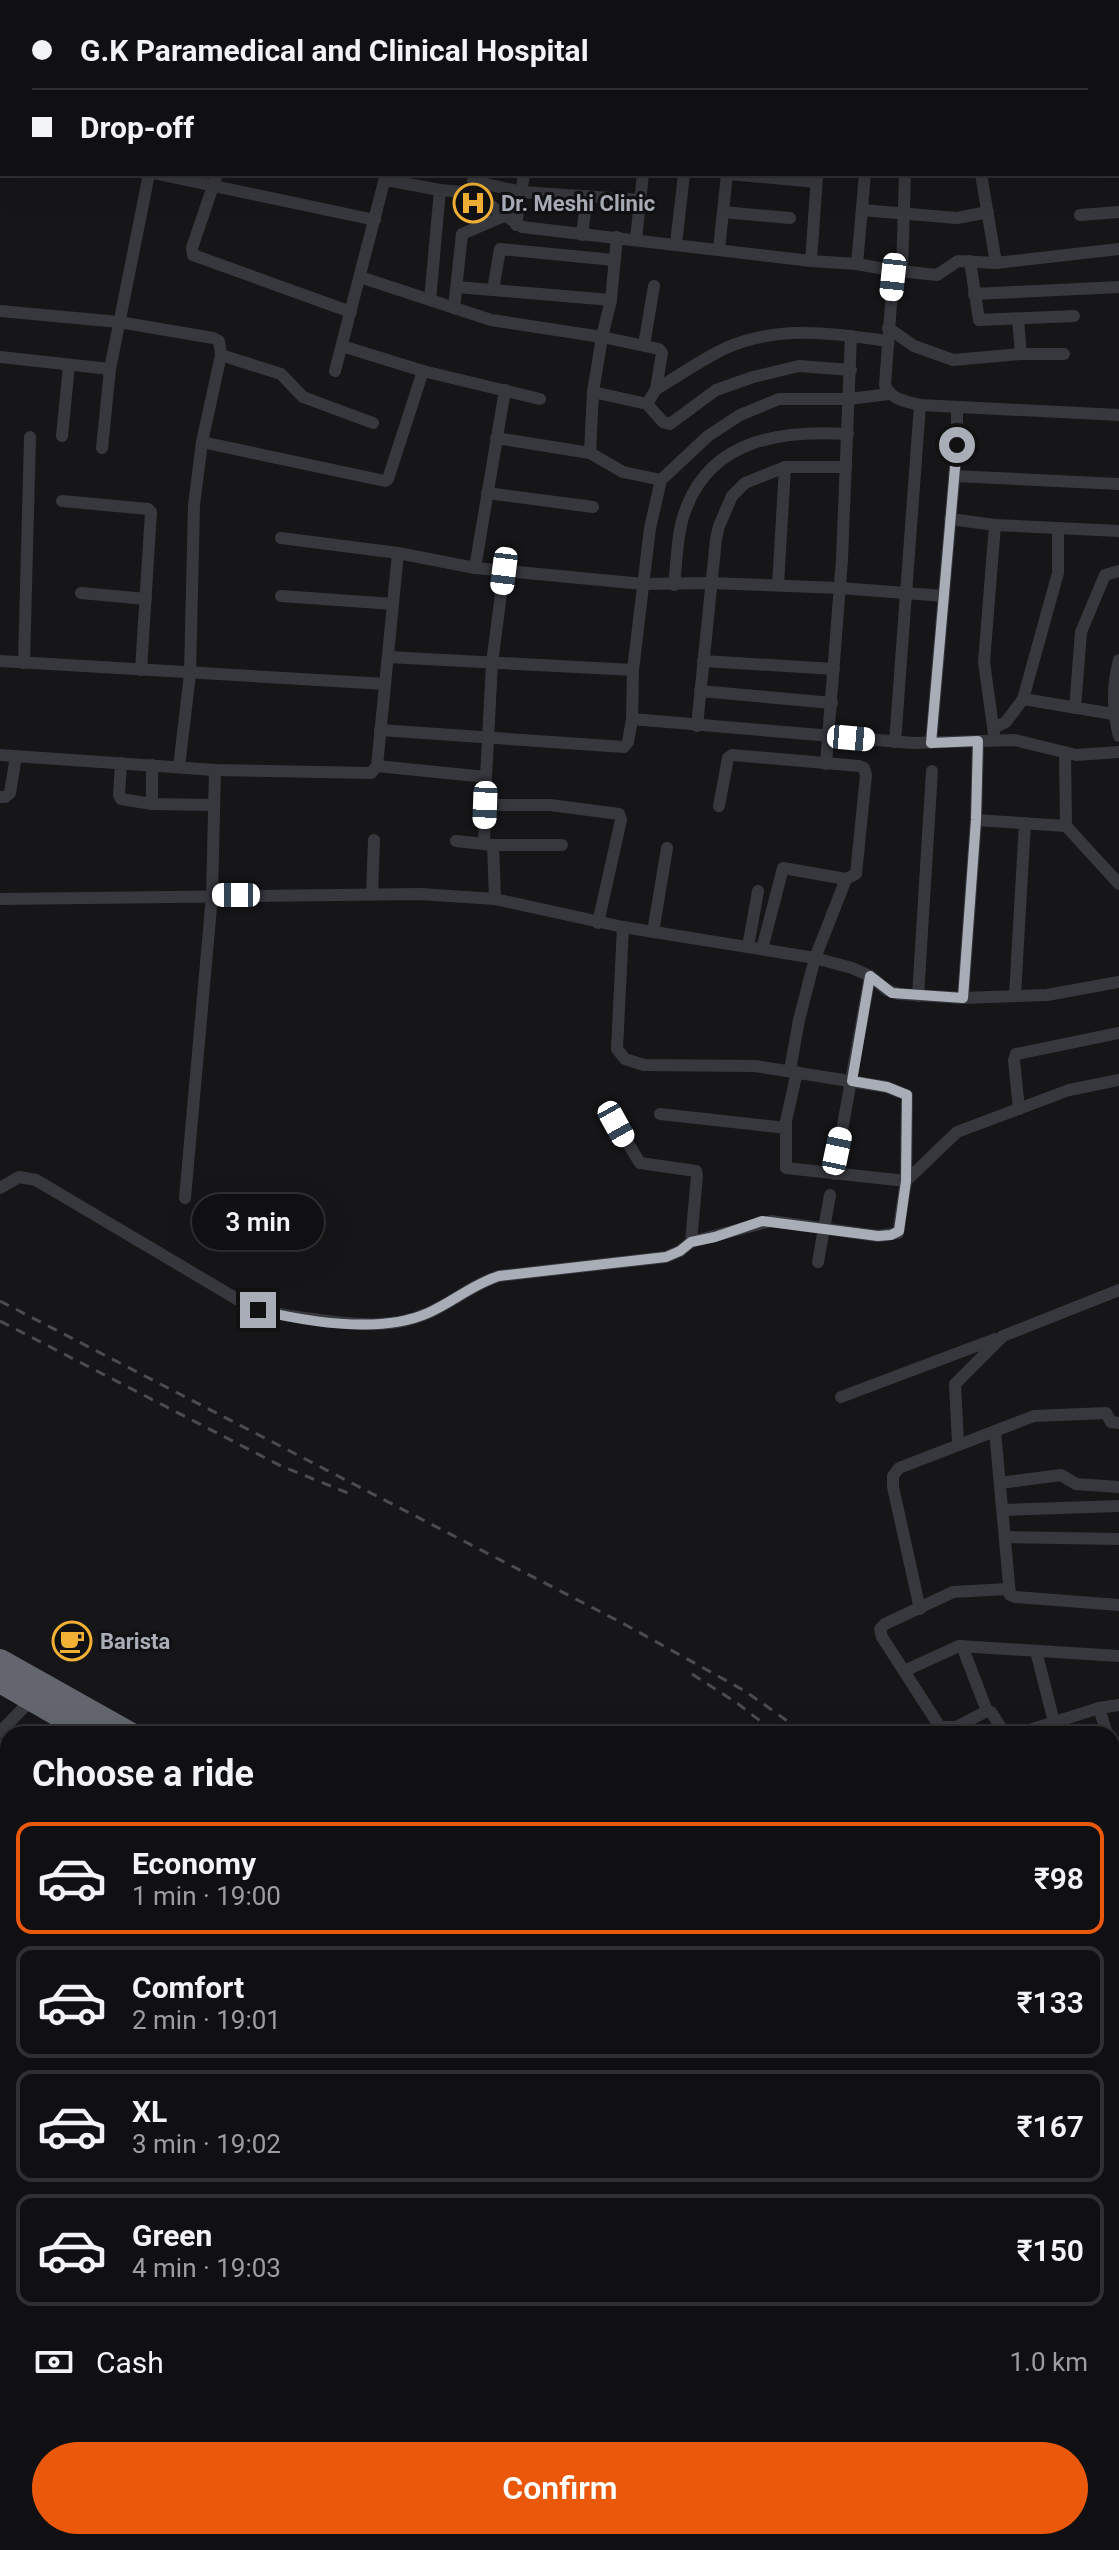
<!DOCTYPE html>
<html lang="en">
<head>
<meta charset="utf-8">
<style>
	:root { --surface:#101012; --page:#19191b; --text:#f1f3f6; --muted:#9c9d9f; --line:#303032; --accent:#ea580c }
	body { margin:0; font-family:Roboto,sans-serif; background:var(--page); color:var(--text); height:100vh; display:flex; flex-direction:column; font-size:30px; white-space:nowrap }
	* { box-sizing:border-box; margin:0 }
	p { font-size:26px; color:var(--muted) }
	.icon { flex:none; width:44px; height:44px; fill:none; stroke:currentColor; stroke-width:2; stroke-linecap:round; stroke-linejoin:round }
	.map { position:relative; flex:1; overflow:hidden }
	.side { position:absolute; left:0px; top:1726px; width:1120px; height:824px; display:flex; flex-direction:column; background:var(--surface); border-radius:24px 24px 0 0; box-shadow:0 8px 32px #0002,0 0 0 2px var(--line) }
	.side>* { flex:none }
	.guide { position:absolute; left:0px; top:0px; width:1120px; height:176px; box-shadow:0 8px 32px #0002,0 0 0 2px var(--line); display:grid; align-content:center; height:176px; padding:0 32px; background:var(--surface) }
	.end { position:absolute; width:36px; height:36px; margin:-18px; border:10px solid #a8adb8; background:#111; box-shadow:0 0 0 4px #111 }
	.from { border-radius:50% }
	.bubble { position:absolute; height:56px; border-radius:28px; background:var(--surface); box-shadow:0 8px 32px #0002,0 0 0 2px var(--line); font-size:26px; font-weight:600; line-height:56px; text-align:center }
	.car { position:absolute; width:24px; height:48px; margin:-24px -12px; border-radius:10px; box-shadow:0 0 6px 2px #0007; background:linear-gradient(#fff 24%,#345 0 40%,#fff 0 76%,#345 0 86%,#fff 0) }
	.guide b { display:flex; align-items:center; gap:28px; height:76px; font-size:30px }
	.guide b+b { border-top:2px solid var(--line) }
	.guide i { width:20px; height:20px; background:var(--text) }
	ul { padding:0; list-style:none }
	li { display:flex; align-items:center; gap:24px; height:112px; margin:0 16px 12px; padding:0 16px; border:4px solid var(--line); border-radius:16px }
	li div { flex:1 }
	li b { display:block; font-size:30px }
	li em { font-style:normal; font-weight:600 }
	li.on { border-color:var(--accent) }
	li>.icon { width:72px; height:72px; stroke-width:1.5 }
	h2 { padding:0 32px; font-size:36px; line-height:96px }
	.pay { display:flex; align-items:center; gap:20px; height:88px; padding:0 32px; font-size:30px }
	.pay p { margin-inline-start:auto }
	.action { display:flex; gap:16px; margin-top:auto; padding:16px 32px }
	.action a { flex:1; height:92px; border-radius:48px; background:var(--accent); color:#fff; font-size:32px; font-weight:600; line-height:92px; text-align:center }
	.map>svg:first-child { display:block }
</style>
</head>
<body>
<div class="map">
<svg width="1119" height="2550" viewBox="0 0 1119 2550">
	<rect width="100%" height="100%" fill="#161618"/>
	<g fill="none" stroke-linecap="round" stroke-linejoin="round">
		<g stroke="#37383d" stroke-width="12">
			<polyline points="963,0 963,2"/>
			<polyline points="180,2 180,0"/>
			<polyline points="354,2 354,0"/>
			<polyline points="490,2 491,0"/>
			<polyline points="616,2 616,0"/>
			<polyline points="661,2 661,0"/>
			<polyline points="773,2 773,0"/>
			<polyline points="823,2 823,0"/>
			<polyline points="874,2 874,0"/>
			<polyline points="1118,132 1119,132"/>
			<polyline points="158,174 375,220"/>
			<polyline points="217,174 192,248 193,255 351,312"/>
			<path d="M474,174L473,190L475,195L522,227L811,261L857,264L890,270L893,277L885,385C891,400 905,401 920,405L1119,415"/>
			<polyline points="728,174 816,182"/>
			<polyline points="981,174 996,263 1119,249"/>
			<polyline points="386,180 440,190 474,193"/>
			<polyline points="473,181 522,192 640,200"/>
			<polyline points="862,210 957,218 988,212"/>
			<polyline points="723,212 790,218"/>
			<polyline points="1080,215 1119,212"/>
			<polyline points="516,225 524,174"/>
			<polyline points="582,235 587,196"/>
			<polyline points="636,239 643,174"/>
			<polyline points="676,244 684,174"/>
			<polyline points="719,249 727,174"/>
			<polyline points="811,261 817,177"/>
			<polyline points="970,261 979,320 1074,316"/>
			<polyline points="857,264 865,174"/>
			<polyline points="890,270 937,275 958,261 996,263"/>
			<polyline points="902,272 905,174"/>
			<polyline points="360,277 491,320 602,337 659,349 662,353 656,389 647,404 593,392 590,453 623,472 661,480"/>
			<polyline points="457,287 611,300"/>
			<polyline points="493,290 500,249 614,260"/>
			<polyline points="974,294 1119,287"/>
			<polyline points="430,300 440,190"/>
			<polyline points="454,308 462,234 504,216"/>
			<polyline points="0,311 119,322 213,338 219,341 221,355 202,442 194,505 190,674 179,767"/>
			<polyline points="1018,319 1021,354"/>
			<polyline points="888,328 914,346 953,360 1021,354 1064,354"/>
			<polyline points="644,345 654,286"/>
			<polyline points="342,346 423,371 540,399"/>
			<polyline points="221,355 281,374 303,397 373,423"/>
			<polyline points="0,357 110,369"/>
			<polyline points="335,371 386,174"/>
			<path d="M656,389C679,376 702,359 726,348C778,325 833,333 887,341"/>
			<polyline points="593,392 602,337 611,300 617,237"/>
			<polyline points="647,404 663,422 670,424 716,390 753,377 799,366 851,370"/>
			<polyline points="62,436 69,365"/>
			<polyline points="496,438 590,453"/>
			<polyline points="202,442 385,481 388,479 423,371"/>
			<polyline points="102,448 110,369 149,174"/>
			<polyline points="954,476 1119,484"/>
			<polyline points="487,493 593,507"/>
			<polyline points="62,501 148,509 151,512 141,670"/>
			<polyline points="950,519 995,525 1119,531"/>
			<polyline points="281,538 398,553"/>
			<polyline points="475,568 505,390"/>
			<path d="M674,585C677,560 677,529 687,506C714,438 784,430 848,434"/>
			<polyline points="778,585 785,467"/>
			<polyline points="81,593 146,599"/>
			<polyline points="281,596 393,604"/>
			<polyline points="388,657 633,670 650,528 661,480 708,436 740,415 779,399 849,399 889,394"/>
			<path d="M1119,660C1112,686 1112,710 1119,736"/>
			<polyline points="0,661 385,684"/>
			<polyline points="703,661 834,669"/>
			<polyline points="24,663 30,437"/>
			<polyline points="700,691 832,703"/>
			<polyline points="1023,699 1113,714"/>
			<polyline points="1075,708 1081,632 1105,575 1119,571"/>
			<polyline points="632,719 633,670"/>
			<polyline points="697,726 716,539 719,526 732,496 745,483 785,467 846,467"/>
			<polyline points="994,728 1006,722 1023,699 1058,573 1058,528"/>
			<polyline points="380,730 624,747 628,742 632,719 913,743 1015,740 1076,755 1119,752"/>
			<polyline points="994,734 984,662 995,525"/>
			<polyline points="895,742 920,405"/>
			<polyline points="931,743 957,445 957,407"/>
			<polyline points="1065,752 1066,826 1119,884"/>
			<polyline points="0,755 215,770 371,773 377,766 398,553 475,568 643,584 710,583 840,588 944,596"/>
			<polyline points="121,763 119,795 121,799 152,804 214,805"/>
			<polyline points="826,764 842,559 851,336"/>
			<polyline points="152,765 152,804"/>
			<polyline points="377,766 486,777 492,663 504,571"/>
			<polyline points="0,797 5,797 10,793 16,756"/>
			<polyline points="485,805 550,805 619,814 621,820 598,923"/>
			<polyline points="719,806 728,758 732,755 859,766 864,768 866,775 856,874 846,879 815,958 799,1020 790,1070"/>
			<polyline points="976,820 1066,826"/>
			<polyline points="456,841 493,845 562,845"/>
			<polyline points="484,844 486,777"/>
			<polyline points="493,845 495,899"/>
			<polyline points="372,894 374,840"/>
			<polyline points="0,899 420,894 495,899 623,927 815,958 852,968 870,976 887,990 899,994 963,998 1047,995 1119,982"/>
			<polyline points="623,927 617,1049 625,1059 644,1065 755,1066 887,1087 907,1095 906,1181 898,1233 878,1236 771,1221 691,1242"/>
			<polyline points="653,932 667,848"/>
			<polyline points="748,947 758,891"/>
			<polyline points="762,949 783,868 846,879"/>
			<polyline points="1015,995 1025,823"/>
			<polyline points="918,996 932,771"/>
			<polyline points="963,998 976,820 978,741"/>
			<polyline points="797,1072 786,1121 786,1168 906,1181 957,1132 1069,1090 1119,1080"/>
			<polyline points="1019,1109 1014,1060 1016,1054 1119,1033"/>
			<polyline points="660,1114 786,1128"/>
			<polyline points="834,1174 870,976"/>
			<path d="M0,1188L19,1177L36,1180L247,1305C268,1313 290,1316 313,1319C353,1324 390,1330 428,1313C453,1302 473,1284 499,1276L666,1257L680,1251L691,1242L697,1176L696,1171L640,1163L616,1124"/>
			<polyline points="185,1198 212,896 215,770"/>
			<polyline points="818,1262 830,1195"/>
			<polyline points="841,1397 995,1339"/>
			<polyline points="995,1431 1010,1595 1015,1597 1119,1605"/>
			<polyline points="958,1443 955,1384 1003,1336 1119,1290"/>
			<polyline points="1000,1483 1061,1475 1076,1484 1119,1487"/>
			<polyline points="1003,1510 1119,1506"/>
			<polyline points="1006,1537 1119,1539"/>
			<polyline points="920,1609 893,1487 893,1476 899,1468 1034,1416 1106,1413 1111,1422 1119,1423"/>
			<polyline points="962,1646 987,1711"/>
			<polyline points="1036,1651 1054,1722"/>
			<polyline points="904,1671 959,1646 1119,1656"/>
			<polyline points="1099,1708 1107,1734"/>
			<polyline points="0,1732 32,1699"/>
			<polyline points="1005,1734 991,1712 987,1711 956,1727 940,1727 882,1637 880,1629 885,1624 953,1592 1008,1589"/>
			<polyline points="1017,1734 1099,1708 1119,1705"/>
			<polyline points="1112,1750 1116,1766 1112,1776"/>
			<polyline points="1112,1804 1119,1801"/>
			<polyline points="1112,1837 1119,1834"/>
			<polyline points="1112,1889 1119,1887"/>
			<polyline points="1112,1935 1119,1933"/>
			<polyline points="1112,1957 1119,1964"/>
			<polyline points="1112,2038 1119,2037"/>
			<polyline points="1112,2328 1119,2332"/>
			<polyline points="1112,2439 1119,2446"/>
			<polyline points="496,2542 503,2550"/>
			<polyline points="627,2542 639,2550"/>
			<polyline points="254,2550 263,2542"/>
			<polyline points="449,2550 462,2542"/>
			<polyline points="531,2550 539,2542"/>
		</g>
		<g stroke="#63666e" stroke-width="24">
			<polyline points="0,1661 130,1734"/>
			<polyline points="0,1681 92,1734"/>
			<polyline points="1112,2016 1119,2015"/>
			<polyline points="1112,2056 1119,2055"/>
		</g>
		<g stroke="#4a4c52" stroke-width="3" stroke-dasharray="10 8" stroke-linecap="butt">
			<polyline points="0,1301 624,1624 745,1691 806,1734"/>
			<polyline points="0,1321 281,1466 353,1495"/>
			<polyline points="692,1674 737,1703 777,1734"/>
			<polyline points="1112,2110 1119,2127"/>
			<polyline points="1112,2168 1119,2182"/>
		</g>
	</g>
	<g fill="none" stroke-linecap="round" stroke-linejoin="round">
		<path stroke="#a8adb8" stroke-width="10" d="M258,1310C308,1322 381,1334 428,1313C453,1302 473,1284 499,1276L666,1257L680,1251L691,1242L715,1237L762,1221L878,1236L891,1235L899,1231L906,1181L907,1095L887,1087L852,1081L870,976L892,993L963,998L976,820L978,741L931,743L957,445"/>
	</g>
	<defs>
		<g id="hospital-ring" transform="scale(2)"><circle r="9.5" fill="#111113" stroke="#f2b134" stroke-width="1.5"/><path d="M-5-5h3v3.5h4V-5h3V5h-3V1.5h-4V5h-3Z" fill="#f2b134"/></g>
		<g id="cafe-ring" transform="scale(2)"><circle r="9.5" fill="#111113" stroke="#f2b134" stroke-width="1.5"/><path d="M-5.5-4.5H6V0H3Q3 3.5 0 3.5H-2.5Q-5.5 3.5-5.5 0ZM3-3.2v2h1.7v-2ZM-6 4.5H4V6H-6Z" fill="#f2b134"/></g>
	</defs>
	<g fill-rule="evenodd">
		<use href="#hospital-ring" x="473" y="203"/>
		<use href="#cafe-ring" x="72" y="1641"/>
	</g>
	<g text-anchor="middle" stroke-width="6" stroke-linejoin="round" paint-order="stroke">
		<g font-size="22" font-weight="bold" fill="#a8adb8" stroke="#111113" text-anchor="start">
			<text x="501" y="211">Dr. Meshi Clinic</text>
			<text x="100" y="1649">Barista</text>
		</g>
	</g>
</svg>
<i class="end from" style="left:957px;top:445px"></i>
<i class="end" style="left:258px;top:1310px"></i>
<div class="bubble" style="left:192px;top:1194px;width:132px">3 min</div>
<i class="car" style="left:893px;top:277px;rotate:186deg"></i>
<i class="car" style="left:504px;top:571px;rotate:187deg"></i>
<i class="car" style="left:851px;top:738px;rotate:95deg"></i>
<i class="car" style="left:485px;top:805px;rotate:182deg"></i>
<i class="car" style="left:236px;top:895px;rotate:270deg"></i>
<i class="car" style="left:616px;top:1124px;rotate:151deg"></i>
<i class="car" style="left:837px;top:1151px;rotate:12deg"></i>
<div class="guide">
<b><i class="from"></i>G.K Paramedical and Clinical Hospital</b>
<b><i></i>Drop-off</b>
</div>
<section class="side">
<h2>Choose a ride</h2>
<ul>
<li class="on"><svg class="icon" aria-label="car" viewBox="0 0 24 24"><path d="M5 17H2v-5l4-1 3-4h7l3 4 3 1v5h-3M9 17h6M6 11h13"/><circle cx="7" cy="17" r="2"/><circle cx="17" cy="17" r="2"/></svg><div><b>Economy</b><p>1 min · 19:00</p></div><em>₹98</em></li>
<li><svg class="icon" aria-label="car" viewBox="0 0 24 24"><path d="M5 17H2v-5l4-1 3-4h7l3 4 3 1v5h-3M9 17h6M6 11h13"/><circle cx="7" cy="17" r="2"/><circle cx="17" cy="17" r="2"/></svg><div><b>Comfort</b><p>2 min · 19:01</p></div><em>₹133</em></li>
<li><svg class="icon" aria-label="car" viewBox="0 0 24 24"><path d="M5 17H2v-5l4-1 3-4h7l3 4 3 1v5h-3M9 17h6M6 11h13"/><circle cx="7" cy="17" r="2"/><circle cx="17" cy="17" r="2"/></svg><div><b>XL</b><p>3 min · 19:02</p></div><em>₹167</em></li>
<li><svg class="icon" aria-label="car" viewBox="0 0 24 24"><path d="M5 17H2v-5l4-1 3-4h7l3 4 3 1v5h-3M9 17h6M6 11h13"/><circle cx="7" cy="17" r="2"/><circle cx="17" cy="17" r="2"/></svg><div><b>Green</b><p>4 min · 19:03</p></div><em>₹150</em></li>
</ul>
<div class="pay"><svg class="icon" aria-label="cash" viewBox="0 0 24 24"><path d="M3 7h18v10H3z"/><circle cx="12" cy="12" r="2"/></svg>Cash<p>1.0 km</p></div>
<div class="action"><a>Confirm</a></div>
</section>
</div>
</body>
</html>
